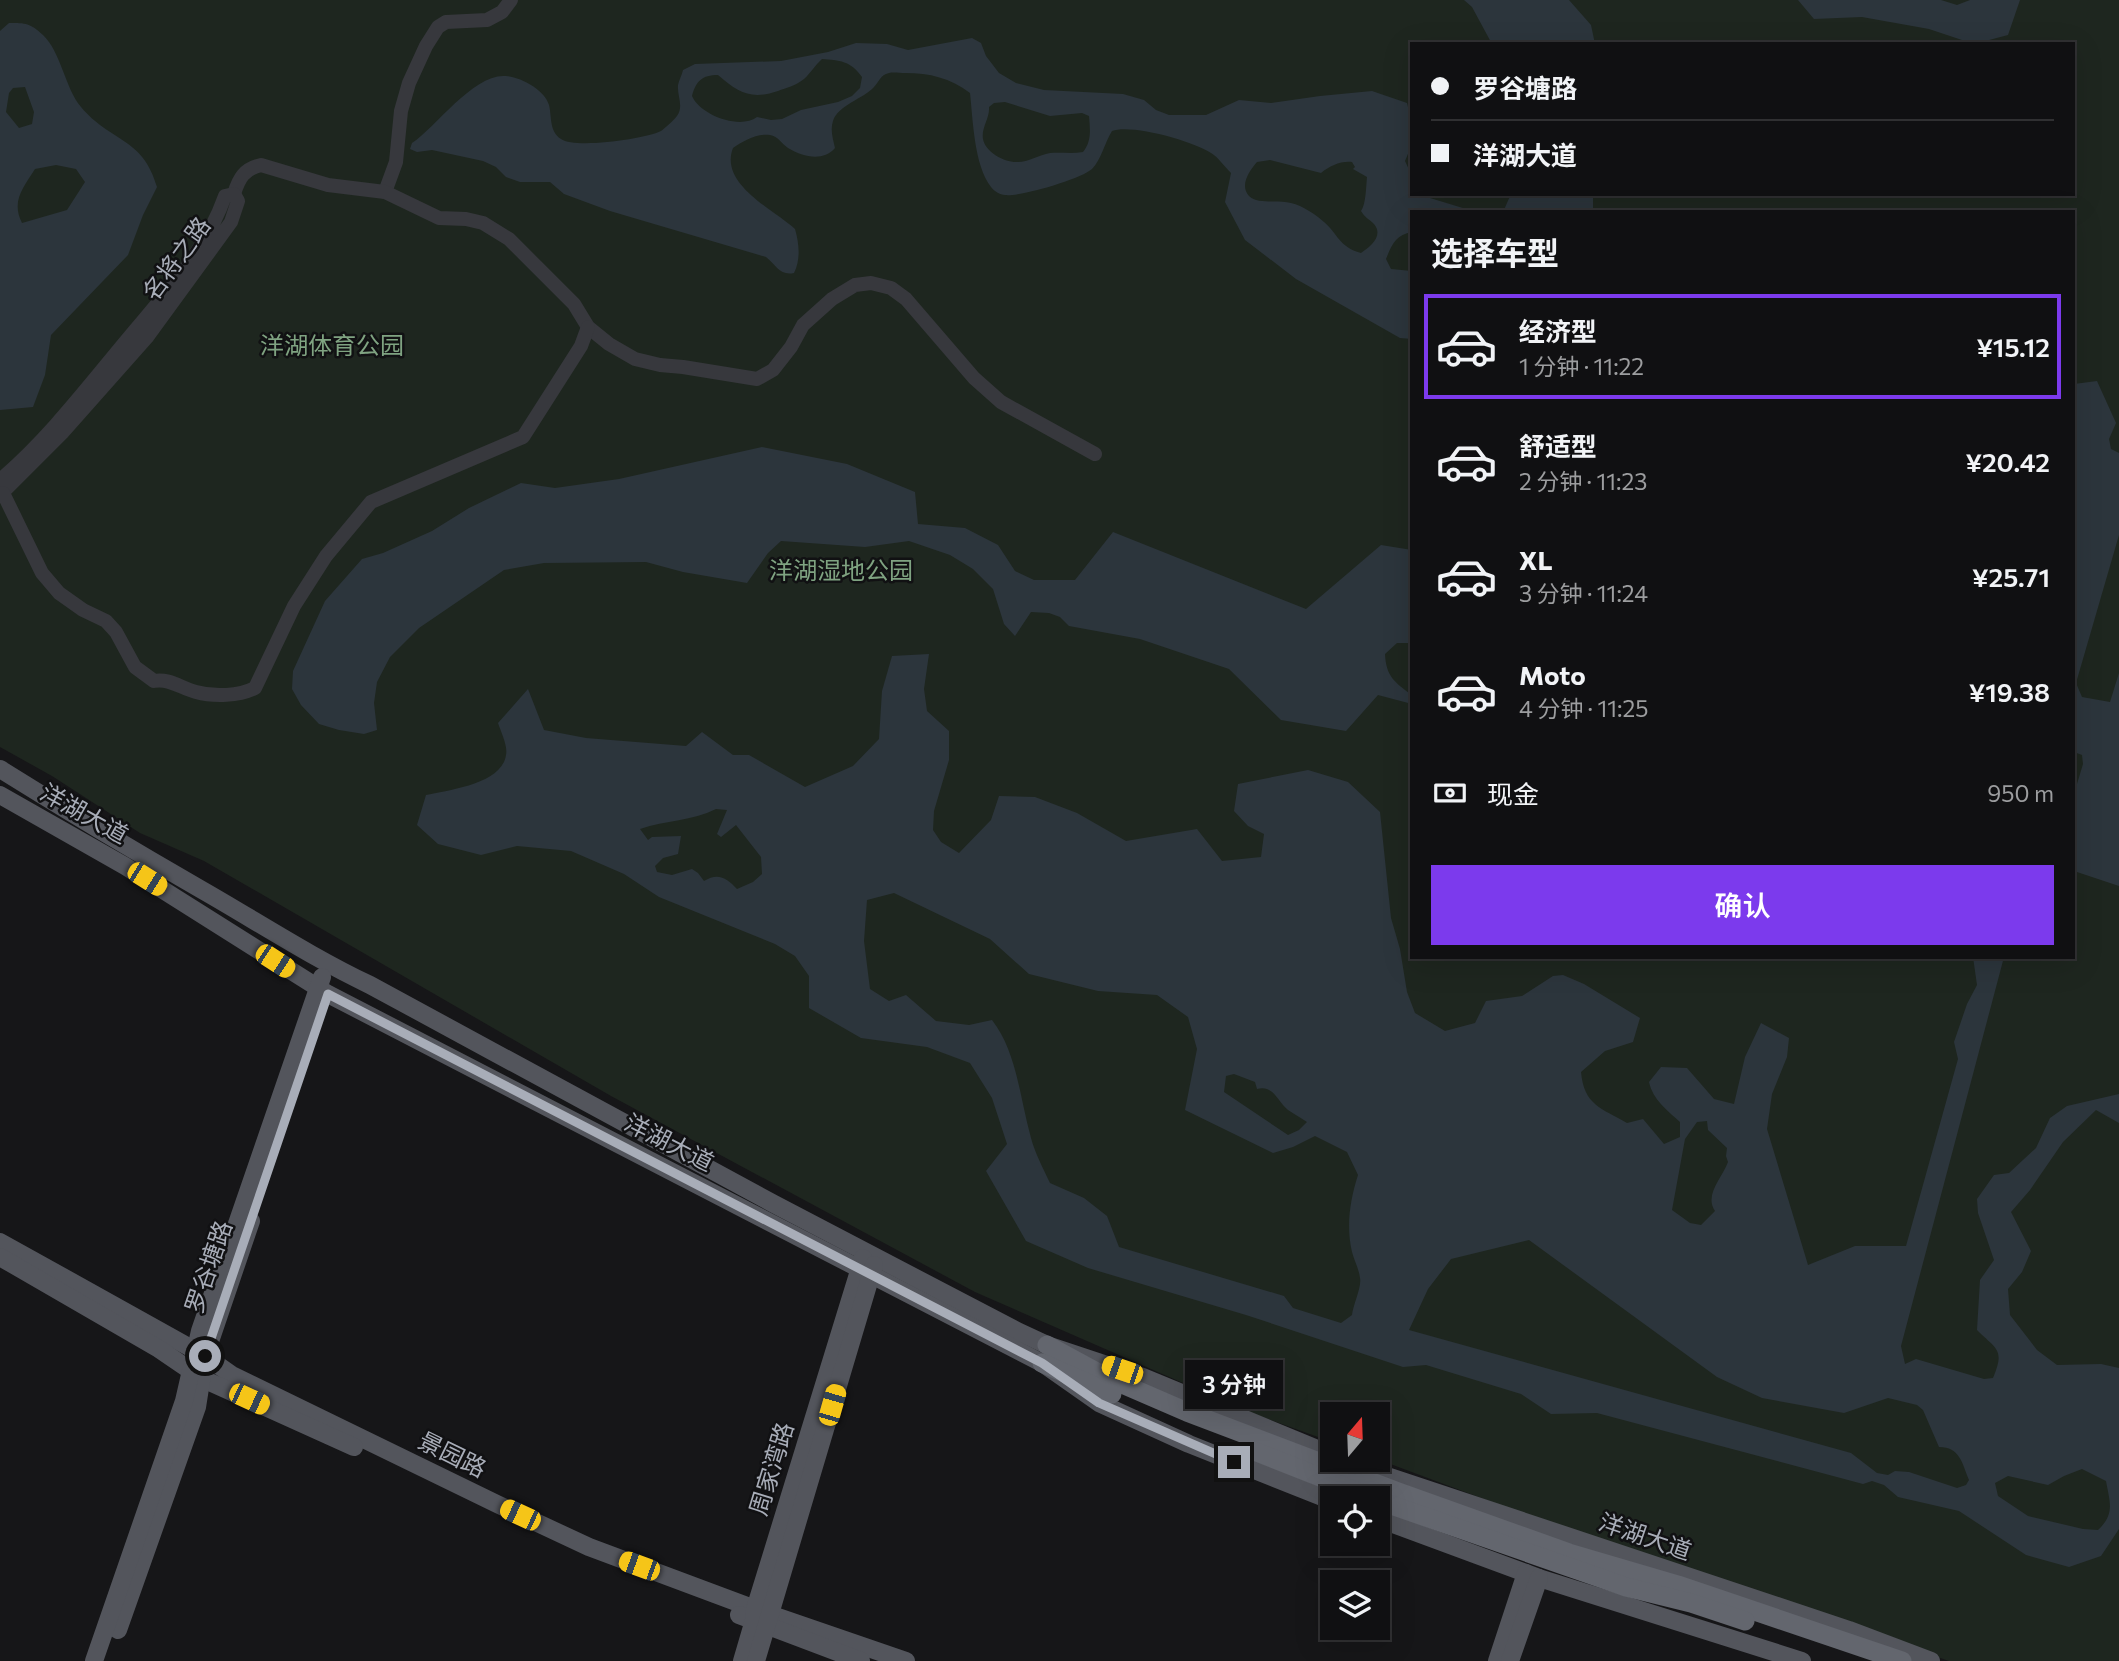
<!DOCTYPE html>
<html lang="zh">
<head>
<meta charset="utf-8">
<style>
	:root { --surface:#101012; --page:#1e1e20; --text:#f1f3f6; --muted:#9c9d9f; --line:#303032; --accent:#7c3aed }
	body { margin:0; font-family:Commissioner,"Noto Sans SC",sans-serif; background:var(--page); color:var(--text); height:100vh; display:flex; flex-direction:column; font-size:26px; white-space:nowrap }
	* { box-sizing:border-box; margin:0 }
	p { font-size:23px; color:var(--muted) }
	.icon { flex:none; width:38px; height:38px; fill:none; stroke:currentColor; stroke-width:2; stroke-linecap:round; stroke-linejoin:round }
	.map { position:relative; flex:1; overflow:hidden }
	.drawer { position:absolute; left:1410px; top:210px; width:665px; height:749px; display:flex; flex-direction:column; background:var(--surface); border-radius:0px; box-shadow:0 7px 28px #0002,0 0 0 2px var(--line) }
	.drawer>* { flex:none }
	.hud { position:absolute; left:1410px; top:42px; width:665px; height:154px; border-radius:0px; box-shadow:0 7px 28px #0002,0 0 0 2px var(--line); display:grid; align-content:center; height:154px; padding:0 21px; background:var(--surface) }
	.needle { width:46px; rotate:19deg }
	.buttons { position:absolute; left:1320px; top:1402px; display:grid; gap:14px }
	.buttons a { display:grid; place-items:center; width:70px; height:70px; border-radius:0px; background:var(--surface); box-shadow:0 7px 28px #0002,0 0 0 2px var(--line); font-size:35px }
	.end { position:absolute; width:32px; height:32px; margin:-16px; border:9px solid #a8adb8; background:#111; box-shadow:0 0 0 4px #111 }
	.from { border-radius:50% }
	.bubble { position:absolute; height:49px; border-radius:0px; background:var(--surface); box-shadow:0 7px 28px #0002,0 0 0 2px var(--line); font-size:23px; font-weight:600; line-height:49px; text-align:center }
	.car { position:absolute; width:21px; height:42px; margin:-21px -10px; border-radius:9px; box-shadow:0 0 5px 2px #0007; background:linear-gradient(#f5c518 24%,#345 0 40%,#f5c518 0 76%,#345 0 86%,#f5c518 0) }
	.hud b { display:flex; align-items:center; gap:24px; height:66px; font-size:26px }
	.hud b+b { border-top:2px solid var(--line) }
	.hud i { width:18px; height:18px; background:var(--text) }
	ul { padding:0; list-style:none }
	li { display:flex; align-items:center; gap:21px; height:105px; margin:0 14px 10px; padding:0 7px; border:4px solid transparent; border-radius:0px }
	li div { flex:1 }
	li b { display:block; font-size:26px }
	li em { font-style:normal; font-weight:600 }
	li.selected { border-color:var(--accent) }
	li>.icon { width:63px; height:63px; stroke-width:1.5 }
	h2 { padding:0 21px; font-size:32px; line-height:84px }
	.pay { display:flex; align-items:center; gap:18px; height:77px; padding:0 21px; font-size:26px }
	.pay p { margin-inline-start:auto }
	.button { display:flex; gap:14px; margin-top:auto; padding:14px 21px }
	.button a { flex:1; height:80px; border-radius:0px; background:var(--accent); color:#fff; font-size:28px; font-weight:600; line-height:80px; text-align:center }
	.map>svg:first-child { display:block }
</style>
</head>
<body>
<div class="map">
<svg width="2119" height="1661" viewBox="0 0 2119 1661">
	<rect width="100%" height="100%" fill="#161618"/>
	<path fill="#1e261f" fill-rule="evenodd" d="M0,0H2119V1661H1949L1535,1518L1377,1459V1414H1332V1442L1254,1414L975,1292L611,1096L204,861L140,833L52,776L0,747ZM1412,44H2074V194H1412ZM1412,212H2074V957H1412Z"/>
	<g fill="#2c353c" fill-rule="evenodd">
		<polygon points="1464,0 1569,0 1591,25 1595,44 1492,44 1472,7"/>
		<polygon points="1798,0 1941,0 1957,5 1970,0 2020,0 2008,35 1974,44 1929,29 1862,17 1814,19"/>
		<path d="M9,23C26,23 30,23 43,35C61,52 65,88 81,107C110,142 143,137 157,187L143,215L128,255L51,335L45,375L33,407L0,410V31ZM25,87L34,112L32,124L19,128L6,112L9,93L13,88ZM56,165L76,169L85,182L67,210L22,223C11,201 23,188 35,169Z"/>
		<path d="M972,38L981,43L986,56L999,73L1016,83L1044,90L1123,94L1144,100L1156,110L1169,115H1206L1239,100L1271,103L1320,96L1372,91L1407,103C1413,126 1415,139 1405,161L1412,176V194H1426L1430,198L1476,212H1412V232C1396,235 1392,244 1386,259L1391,269L1412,271V339L1400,338L1296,279L1245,240L1225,202L1231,173C1224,166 1218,157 1211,153C1192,141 1132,124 1112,131C1105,142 1101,160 1092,169C1081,179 1020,197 1005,195C1000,195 994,191 991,187C974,165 973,120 970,93C950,78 930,73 905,73C900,73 893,72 889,73C880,75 879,82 874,87C863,99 838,105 833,121C830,130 833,139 835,148C823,162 803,157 788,148C782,144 778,136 770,135C757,133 743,141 733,148C719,184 773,209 795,229C799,243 801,259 794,273C780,276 776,265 766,257L610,211L564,194L550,182H520L506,177L496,167L483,161L432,150L417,152L410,149L412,143C437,126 474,73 506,76C521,77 545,90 549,105C552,117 549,131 561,139C575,149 645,139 661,131C665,128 673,121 677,116C684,106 677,96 678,85C679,80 682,75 683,70L695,64L781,61L828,52L856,43L887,44L908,50ZM822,59C839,60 851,61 862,77L860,88L852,96L838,102L801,110L782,119L771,120L757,117C740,130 700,115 692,96C696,81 702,75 718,75C739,93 751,100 778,91C786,88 797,85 804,79C810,74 815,65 822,59ZM1005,102L1050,116L1082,113L1089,116C1090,129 1092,141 1083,152C1072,154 1061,152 1050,153C1039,155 1028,162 1018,162C1005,163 985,152 983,139C981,128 990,118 989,107L994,103ZM1270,160L1321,173C1330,166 1340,161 1352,162L1355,167L1353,169L1367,177C1366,187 1366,204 1361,211C1365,218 1369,219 1374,224C1384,236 1370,247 1361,253C1339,247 1338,234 1324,222C1315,214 1303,206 1291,203C1278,199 1258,205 1249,196C1239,185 1250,170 1257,162Z"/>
		<polygon points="1511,194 1593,194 1593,212 1503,212"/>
		<polygon points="2097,381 2116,423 2109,439 2111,449 2119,453 2119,535 2076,683 2082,697 2110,702 2119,673 2119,886 2074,871 2074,794 2083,764 2082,755 2074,752 2074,384"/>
		<path d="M762,447L847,464L915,492L918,524L965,528L998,545L1015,571L1034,580H1075L1113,532L1306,609L1381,545L1412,550V643H1397L1385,654C1386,676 1394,682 1412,695V704L1378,695L1346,731L1281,720L1229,669L1140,639L1069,626L1060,617L1049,613L1031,612L1015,636L1004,624L993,589L973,569L950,555L909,541L865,547L781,541L768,553L747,583L683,572L646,562L544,563L504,570L419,628L390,657L377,682L374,703L377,730L364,734L339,730L319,724L301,705L292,689L293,671L325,601L362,559L383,553L432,531L469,508L521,483L555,488L619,479Z"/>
		<path d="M929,654L924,689L927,711L949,731V760L934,811L933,830L941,842L959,853L991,820L999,796L1035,797L1077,813L1126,841L1197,829L1222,861L1261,857L1264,834L1248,826L1234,811L1238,784L1308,770L1348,782L1380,812L1391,918L1400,949L1407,992L1415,1013L1445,1031L1475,1023L1486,1001L1522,996L1553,976L1563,975L1584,984L1640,1018L1633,1042L1605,1051L1581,1072C1584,1105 1601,1108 1627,1123L1643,1119L1664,1144L1680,1137V1122C1667,1110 1653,1100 1649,1082L1661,1067L1687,1068L1714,1099L1734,1104L1745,1057L1761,1023L1789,1038L1787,1057L1772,1094L1767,1129L1808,1265L1855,1246H1906L1958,1059L1954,1042L1967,1004L1977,985L1973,957H2004L1901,1346L1905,1364L1916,1359L1984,1379L1993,1378C2005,1349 1997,1350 1977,1330L1980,1280L1994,1260L1978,1213L1977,1199L1994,1175L2009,1173L2036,1148L2050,1118L2067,1106L2119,1094V1123L2096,1110L2063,1142L2030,1190L2011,1212L2031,1251L2022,1272L2008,1289L2010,1315L2037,1350L2057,1365L2101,1364L2119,1368V1529L2101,1556L2069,1567L2026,1555L1959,1511L1898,1497L1884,1485L1872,1481L1863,1484L1597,1413L1551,1414L1521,1394L1426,1365L1403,1367L1246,1315L1088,1268L1026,1241L986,1171L1007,1144L992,1098L970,1063L927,1047L861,1038L809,1008V976L795,956L775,944L659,897L624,874L571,851L517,846L481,855L438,844L417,825L426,795C449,790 502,784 506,755C508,746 501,732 498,723L528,689L544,730L586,738L686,746L702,732L733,755H749L805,787L853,766L879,739L882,691L892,656ZM716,809L727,810L717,834L721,837L736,825L761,857L762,874L753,882L737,889C727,878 718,872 704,881L698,873L692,869L672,875L657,872L655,866L663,858L678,854L681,836L652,837L648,840L640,829C666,820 692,821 716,809ZM894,893L990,939L1029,974L1098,991L1157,995L1188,1017L1197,1049L1185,1110L1273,1153L1293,1147L1315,1136L1347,1152L1358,1175C1350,1200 1346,1226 1352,1252C1354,1260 1359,1269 1360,1278C1362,1286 1353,1305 1352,1315L1341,1323L1293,1308L1284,1296L1119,1247L1107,1216L1084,1198L1050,1183C1043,1168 1035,1153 1031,1138C1020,1099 1017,1052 992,1020L969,1025L936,1021L906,995L889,1001L870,989L864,941L867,900ZM1234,1074L1255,1082L1257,1089C1274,1085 1277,1101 1288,1110C1294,1114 1301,1118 1307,1122L1299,1130L1288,1135L1224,1092L1226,1076ZM1707,1121L1708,1130L1727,1148L1726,1156L1728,1162C1722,1178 1704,1195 1715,1211L1701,1225L1690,1223L1672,1210L1685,1139L1697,1122ZM1529,1240L1717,1377L1762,1398L1844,1413L1888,1398L1917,1405L1923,1410L1939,1447C1960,1447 1962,1463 1969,1480L1966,1485L1957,1488L1909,1472L1895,1471L1888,1475L1877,1473L1851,1453L1409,1330L1428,1289L1451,1259ZM2082,1469L2106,1481C2110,1503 2115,1514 2098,1530L2083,1529L2028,1516L1998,1496L1995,1483L2008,1476L2048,1485L2064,1476Z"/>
	</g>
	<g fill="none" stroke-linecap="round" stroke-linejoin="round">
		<g stroke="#37383d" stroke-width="14">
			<polyline points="385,192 396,162 401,111 409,83 426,46 438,27 446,22 487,20 502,12 511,0"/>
			<path d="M234,194C239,178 244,169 261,165L328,185L385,192L439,218L466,219L483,223L509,239L574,304L588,327L609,344L635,359L660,365L683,367L757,379L773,370L791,347L803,325L832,299L855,285L871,283L891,288L906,299L974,378L1001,402L1095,454"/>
			<path d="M0,480C48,439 86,389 126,341C164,295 205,253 225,196L234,194L238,201L231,222L148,336L62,433L0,495"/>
			<path d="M3,493L42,573L59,593L83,610L106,621L116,632L135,667L154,681C169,678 181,688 196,692C214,697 239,696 255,688L294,606L326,556L371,502L523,437L581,346L588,327"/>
		</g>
		<g stroke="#53555c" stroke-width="18">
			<path d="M0,769C67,811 134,851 202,890C258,922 311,957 370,985L774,1204L1019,1332L1047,1345L1143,1377L1332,1455"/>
			<polyline points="0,795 125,866 328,994 1042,1363 1099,1403 1189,1444 1332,1501"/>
			<polyline points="0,1242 205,1356 232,1375 497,1504 589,1547 755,1609 906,1661"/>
			<polyline points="0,1257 159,1349 203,1379 354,1447"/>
			<polyline points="1344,1460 1381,1474 1849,1630 1931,1661"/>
			<polyline points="1377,1518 1539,1578 1802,1661"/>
			<polyline points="739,1615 861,1661"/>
			<polyline points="118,1630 197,1407 205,1356 251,1221"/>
			<polyline points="94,1661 184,1401 200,1331 322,977"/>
			<polyline points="742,1661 754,1620 755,1609 863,1258"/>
			<polyline points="756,1661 874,1265"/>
			<polyline points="1497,1661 1526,1573"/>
			<polyline points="1510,1661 1539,1578"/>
		</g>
		<g stroke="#63666e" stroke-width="19">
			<polyline points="1047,1345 1106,1377 1187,1412 1398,1492 1569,1553 1678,1585 1902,1661"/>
			<polyline points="1042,1363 1112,1394"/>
			<polyline points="1254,1451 1373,1498"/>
			<polyline points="1377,1500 1626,1587 1691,1603 1745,1621"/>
		</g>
	</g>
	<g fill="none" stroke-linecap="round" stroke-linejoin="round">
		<polyline stroke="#a8adb8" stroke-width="9" points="205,1356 328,994 1042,1363 1099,1403 1234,1462"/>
	</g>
	<g text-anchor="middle" stroke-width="5" stroke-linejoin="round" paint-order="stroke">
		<g font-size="24" fill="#a8adb8" stroke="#111113">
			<text transform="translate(177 259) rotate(-54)" y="8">名将之路</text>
			<text transform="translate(84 814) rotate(29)" y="8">洋湖大道</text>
			<text transform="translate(669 1143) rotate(27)" y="8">洋湖大道</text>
			<text transform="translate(209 1267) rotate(-71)" y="8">罗谷塘路</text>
			<text transform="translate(452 1455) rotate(26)" y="8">景园路</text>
			<text transform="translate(772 1469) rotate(-73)" y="8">周家湾路</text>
			<text transform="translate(1645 1537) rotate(19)" y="8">洋湖大道</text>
		</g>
		<g font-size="24" fill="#7fa381" stroke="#111113">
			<text x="332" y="354">洋湖体育公园</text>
			<text x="841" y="579">洋湖湿地公园</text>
		</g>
	</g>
</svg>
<div class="buttons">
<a><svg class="needle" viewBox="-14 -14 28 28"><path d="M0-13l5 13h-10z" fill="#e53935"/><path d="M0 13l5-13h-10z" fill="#9c9d9f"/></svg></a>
<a><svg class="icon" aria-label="locate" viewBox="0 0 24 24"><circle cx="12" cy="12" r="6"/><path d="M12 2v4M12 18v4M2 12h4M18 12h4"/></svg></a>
<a><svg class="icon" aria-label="layers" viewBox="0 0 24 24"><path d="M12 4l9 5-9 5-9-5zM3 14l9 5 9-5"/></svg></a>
</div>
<i class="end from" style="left:205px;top:1356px"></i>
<i class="end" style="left:1234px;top:1462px"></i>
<div class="bubble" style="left:1185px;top:1360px;width:98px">3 分钟</div>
<i class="car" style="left:147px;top:879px;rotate:122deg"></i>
<i class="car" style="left:275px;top:961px;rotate:123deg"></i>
<i class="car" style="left:1122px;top:1370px;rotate:289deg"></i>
<i class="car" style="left:249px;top:1399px;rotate:115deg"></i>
<i class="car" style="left:832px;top:1405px;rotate:16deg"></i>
<i class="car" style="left:520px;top:1515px;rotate:295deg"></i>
<i class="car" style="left:639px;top:1566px;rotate:290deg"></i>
<div class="hud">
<b><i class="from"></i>罗谷塘路</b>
<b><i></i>洋湖大道</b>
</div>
<section class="drawer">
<h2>选择车型</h2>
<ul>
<li class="selected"><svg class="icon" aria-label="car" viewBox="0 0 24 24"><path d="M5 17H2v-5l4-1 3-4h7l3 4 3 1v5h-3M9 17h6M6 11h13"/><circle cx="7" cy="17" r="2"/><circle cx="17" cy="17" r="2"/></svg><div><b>经济型</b><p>1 分钟 · 11:22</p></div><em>¥15.12</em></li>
<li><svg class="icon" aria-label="car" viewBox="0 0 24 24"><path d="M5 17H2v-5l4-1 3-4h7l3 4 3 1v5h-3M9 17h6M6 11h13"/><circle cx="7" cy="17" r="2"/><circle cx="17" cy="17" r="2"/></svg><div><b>舒适型</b><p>2 分钟 · 11:23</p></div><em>¥20.42</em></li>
<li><svg class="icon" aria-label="car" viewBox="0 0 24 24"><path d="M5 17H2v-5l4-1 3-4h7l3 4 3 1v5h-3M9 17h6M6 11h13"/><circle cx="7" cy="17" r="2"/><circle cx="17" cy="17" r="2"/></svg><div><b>XL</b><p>3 分钟 · 11:24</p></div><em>¥25.71</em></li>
<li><svg class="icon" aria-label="car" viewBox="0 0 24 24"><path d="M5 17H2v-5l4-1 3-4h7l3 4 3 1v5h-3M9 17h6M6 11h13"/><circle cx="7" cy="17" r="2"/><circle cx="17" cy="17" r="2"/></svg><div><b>Moto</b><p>4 分钟 · 11:25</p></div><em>¥19.38</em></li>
</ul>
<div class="pay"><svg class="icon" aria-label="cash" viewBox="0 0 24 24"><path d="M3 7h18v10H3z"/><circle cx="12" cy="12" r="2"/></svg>现金<p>950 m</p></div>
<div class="button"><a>确认</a></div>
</section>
</div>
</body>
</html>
